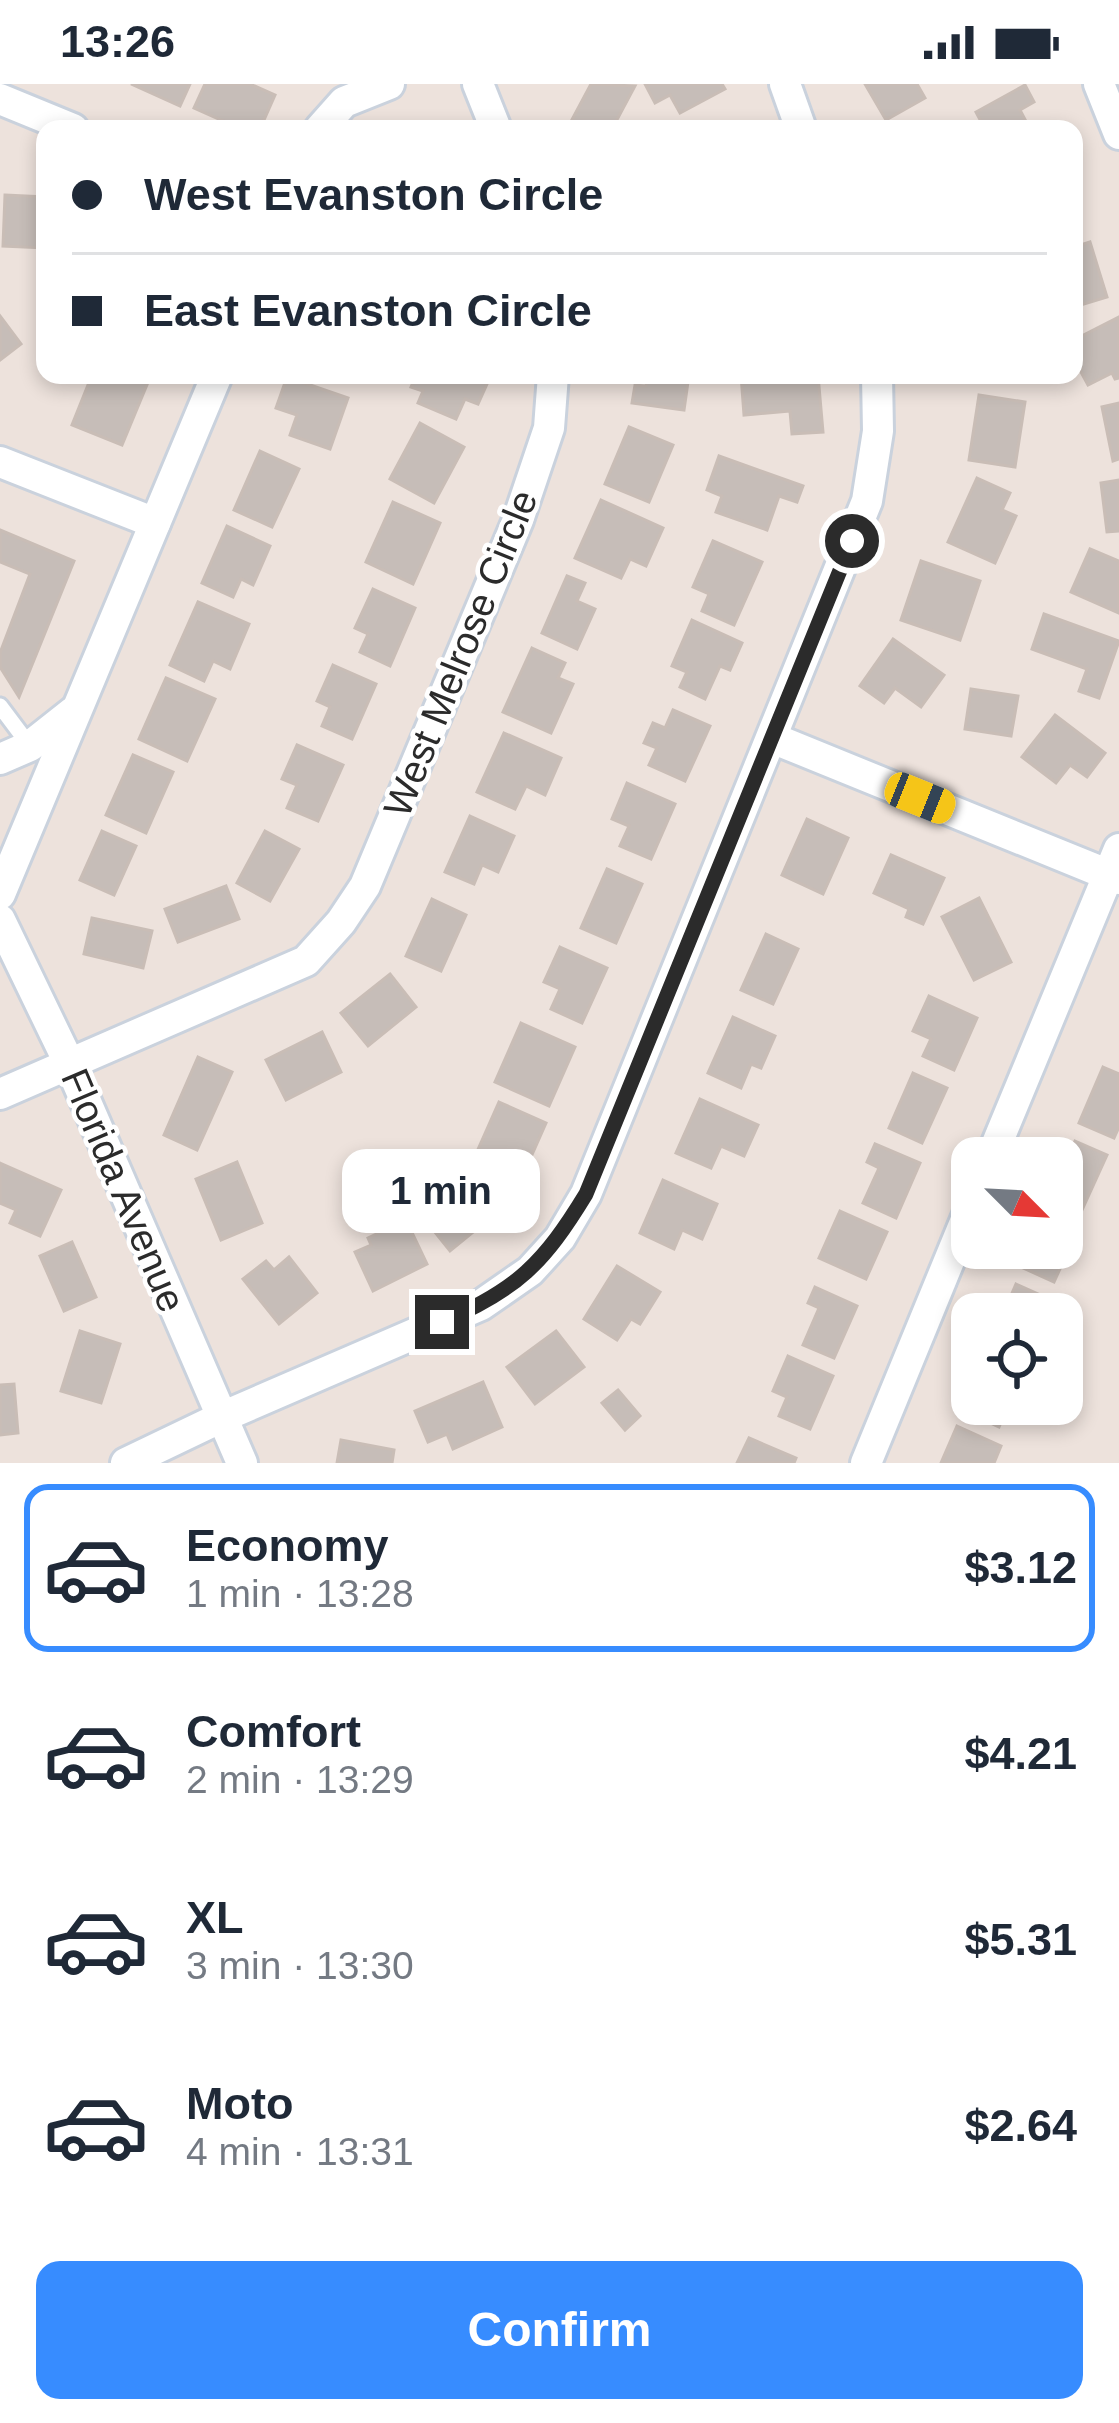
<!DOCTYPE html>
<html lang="en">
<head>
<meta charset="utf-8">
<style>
	:root { --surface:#fff; --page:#f2f2f3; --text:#1f2937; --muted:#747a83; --line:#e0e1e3; --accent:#378cff }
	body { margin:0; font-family:Helvetica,sans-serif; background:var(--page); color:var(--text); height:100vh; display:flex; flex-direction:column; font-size:45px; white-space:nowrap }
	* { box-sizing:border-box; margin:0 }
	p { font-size:39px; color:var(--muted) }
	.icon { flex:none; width:66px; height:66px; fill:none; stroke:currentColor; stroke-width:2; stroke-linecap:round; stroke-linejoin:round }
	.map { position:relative; height:1379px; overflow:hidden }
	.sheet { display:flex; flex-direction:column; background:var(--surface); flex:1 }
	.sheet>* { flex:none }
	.guide { position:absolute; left:36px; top:36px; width:1047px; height:264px; border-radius:24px; box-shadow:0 6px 18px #0003; display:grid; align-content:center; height:264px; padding:0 36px; background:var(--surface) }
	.needle { width:78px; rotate:114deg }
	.fabs { position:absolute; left:951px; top:1053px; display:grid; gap:24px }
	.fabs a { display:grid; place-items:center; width:132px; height:132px; border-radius:24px; background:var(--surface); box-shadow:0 6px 18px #0003; font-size:60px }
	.end { position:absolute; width:54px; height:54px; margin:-27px; border:15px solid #2b2b2b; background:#fff; box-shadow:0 0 0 6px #fff }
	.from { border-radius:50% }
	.bubble { position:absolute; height:84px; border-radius:24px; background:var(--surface); box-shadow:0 6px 18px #0003; font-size:39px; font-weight:700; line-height:84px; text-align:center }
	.car { position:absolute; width:36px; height:72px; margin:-36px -18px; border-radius:15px; box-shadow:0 0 9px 3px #0007; background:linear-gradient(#f5c518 24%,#345 0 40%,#f5c518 0 76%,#345 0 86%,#f5c518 0) }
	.guide b { display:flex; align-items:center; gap:42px; height:114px; font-size:45px }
	.guide b+b { border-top:3px solid var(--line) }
	.guide i { width:30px; height:30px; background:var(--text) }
	ul { padding:21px 0 0; list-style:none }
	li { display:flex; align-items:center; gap:36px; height:168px; margin:0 24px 18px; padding:0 12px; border:6px solid transparent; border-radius:24px }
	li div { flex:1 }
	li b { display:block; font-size:45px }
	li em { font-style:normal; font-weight:700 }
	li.selected { border-color:var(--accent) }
	li>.icon { width:108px; height:108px; stroke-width:1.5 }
	.cta { display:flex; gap:24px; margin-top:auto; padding:24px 36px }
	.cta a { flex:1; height:138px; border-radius:24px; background:var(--accent); color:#fff; font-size:48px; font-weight:700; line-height:138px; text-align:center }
	.status { display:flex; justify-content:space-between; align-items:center; height:84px; padding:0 60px; background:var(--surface); direction:ltr }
	.status svg { height:33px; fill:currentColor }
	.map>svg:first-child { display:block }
</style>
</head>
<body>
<div class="status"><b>13:26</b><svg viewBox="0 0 49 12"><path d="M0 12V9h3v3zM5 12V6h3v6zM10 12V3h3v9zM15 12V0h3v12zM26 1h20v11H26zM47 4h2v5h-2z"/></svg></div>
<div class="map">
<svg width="1119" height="1379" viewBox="0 0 1119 1379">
	<rect width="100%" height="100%" fill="#ede2dc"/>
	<g fill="#c6bdb8" stroke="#c9bdb6" stroke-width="3">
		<polygon points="131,0 190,0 180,22"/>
		<polygon points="205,0 250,0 275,11 260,45 241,45 194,24"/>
		<polygon points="591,0 635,2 612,45 567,45"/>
		<polygon points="645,0 722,0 725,5 680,29 670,11 655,19"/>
		<polygon points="865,0 917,0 925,14 886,36"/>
		<polygon points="1025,1 1034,18 1020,26 1030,45 985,45 976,28"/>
		<polygon points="5,111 45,113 45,164 3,162"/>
		<polygon points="1090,158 1107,213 1074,223 1074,163"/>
		<polygon points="0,232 21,260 0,276"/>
		<polygon points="1119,233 1119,294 1115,295 1112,289 1088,301 1074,275 1074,256"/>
		<polygon points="92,291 151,291 122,361 72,341"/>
		<polygon points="416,291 491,291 478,320 465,315 456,335 418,319 423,307 411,303"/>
		<polygon points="648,291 689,291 684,326 632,319 635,301 646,302"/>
		<polygon points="741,291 818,291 823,348 792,350 790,327 744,331"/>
		<polygon points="287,293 348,314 330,365 290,351 297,331 276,324"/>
		<polygon points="979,311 1025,318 1015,383 969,376"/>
		<polygon points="1119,319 1119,375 1113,377 1102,323"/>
		<polygon points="420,339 464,363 434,419 390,395"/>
		<polygon points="629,343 673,361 649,418 605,400"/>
		<polygon points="260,367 299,385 272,443 234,426"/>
		<polygon points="719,372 803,402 797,418 779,412 767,446 716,428 722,412 707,406"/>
		<polygon points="977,394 1010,409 1002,426 1016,432 995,479 948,458"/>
		<polygon points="1119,396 1119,447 1107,448 1101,399"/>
		<polygon points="601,416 663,444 646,482 630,475 621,494 575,474"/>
		<polygon points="393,418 440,439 413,500 366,478"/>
		<polygon points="227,442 270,462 253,501 241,495 233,513 202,499"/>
		<polygon points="0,446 74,477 19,613 0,583 0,569 30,490 0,478"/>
		<polygon points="713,457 762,478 734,541 702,527 709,510 693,503"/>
		<polygon points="1090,465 1119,477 1119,529 1071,508"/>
		<polygon points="921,477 980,497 960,556 901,536"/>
		<polygon points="567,492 585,499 577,517 595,525 577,565 542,549"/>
		<polygon points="373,505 415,524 390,582 360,568 368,550 355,544"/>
		<polygon points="198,518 249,540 230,585 213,577 204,597 170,581"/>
		<polygon points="1044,530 1119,557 1099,614 1079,607 1087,585 1032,565"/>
		<polygon points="692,536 742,559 730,586 720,582 705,615 680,603 687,588 672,582"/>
		<polygon points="893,555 944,591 921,623 895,604 884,619 860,602"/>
		<polygon points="532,564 565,579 558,594 573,600 551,649 503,628"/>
		<polygon points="333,581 376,600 352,655 322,642 330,623 317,617"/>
		<polygon points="166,594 215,615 187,677 139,655"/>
		<polygon points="971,605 1018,612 1011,652 965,645"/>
		<polygon points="673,626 710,642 685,697 649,681 657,664 644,659 653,639 665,644"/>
		<polygon points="1055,631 1105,669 1087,693 1070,681 1056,699 1022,673"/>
		<polygon points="504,649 561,674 545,711 526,702 515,725 477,708"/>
		<polygon points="297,661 343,681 318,737 287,724 297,701 282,695"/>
		<polygon points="133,671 173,688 146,749 106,731"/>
		<polygon points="627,699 675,720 651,775 620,762 629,742 612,735"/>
		<polygon points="470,732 514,752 498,788 482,781 474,800 445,788"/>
		<polygon points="807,735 848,754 823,810 782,791"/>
		<polygon points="102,747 136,762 114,811 80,796"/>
		<polygon points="265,747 299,765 270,817 237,799"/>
		<polygon points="891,771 944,794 923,840 906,833 909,825 874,809"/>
		<polygon points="607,785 642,800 616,859 581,844"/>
		<polygon points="226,802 239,835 178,858 165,825"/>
		<polygon points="979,814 1011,878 974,896 942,833"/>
		<polygon points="432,815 466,831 441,887 406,872"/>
		<polygon points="92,834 152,847 143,884 84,870"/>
		<polygon points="766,850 798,865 773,920 741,906"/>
		<polygon points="560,863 607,884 582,939 551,925 560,905 544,898"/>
		<polygon points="390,890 416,923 368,962 341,929"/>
		<polygon points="929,912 977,934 954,986 923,972 931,955 913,947"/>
		<polygon points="733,933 775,952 761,984 751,980 741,1004 708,989"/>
		<polygon points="521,939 575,963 549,1022 495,998"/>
		<polygon points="322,948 341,988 286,1016 266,976"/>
		<polygon points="198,973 232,988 197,1066 164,1051"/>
		<polygon points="1103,983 1119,990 1119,1043 1114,1054 1079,1039"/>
		<polygon points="913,989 947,1004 922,1059 889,1044"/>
		<polygon points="700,1015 758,1041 744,1072 721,1062 711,1084 676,1069"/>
		<polygon points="499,1018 546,1039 523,1091 476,1070"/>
		<polygon points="1075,1057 1107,1071 1082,1126 1062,1117 1062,1085"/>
		<polygon points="875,1060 920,1079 896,1134 863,1119 879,1084 867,1078"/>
		<polygon points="237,1078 262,1139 221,1156 196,1095"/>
		<polygon points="0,1079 61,1106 40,1152 10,1139 16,1126 0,1119"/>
		<polygon points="472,1082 505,1122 450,1167 418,1127"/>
		<polygon points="663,1096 717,1120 702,1155 682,1146 674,1165 640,1149"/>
		<polygon points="840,1127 887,1148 866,1195 819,1174"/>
		<polygon points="406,1136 427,1180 373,1207 355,1168 371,1161 368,1154"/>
		<polygon points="1062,1136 1079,1143 1054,1198 1021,1183 1030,1164 1062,1164"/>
		<polygon points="72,1158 96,1213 64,1227 40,1172"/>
		<polygon points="289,1173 317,1209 279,1240 243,1195 266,1177 274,1186"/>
		<polygon points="617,1182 660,1208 640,1240 631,1235 617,1256 584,1235"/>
		<polygon points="1016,1200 1056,1218 1050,1230 1003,1230"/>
		<polygon points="815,1203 857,1222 834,1274 803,1261 819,1224 808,1219"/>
		<polygon points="80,1247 120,1260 101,1319 61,1307"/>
		<polygon points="556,1247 584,1283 535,1320 507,1283"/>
		<polygon points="788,1272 833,1292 810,1345 779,1332 787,1313 773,1307"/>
		<polygon points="483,1298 502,1343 453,1365 447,1350 428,1358 415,1327"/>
		<polygon points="14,1300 18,1349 0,1351 0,1301"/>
		<polygon points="972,1301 972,1320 1009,1320 999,1343 961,1325"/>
		<polygon points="618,1306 640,1332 625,1346 602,1319"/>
		<polygon points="957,1342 1001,1362 994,1379 941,1379"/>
		<polygon points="749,1354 796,1374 794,1379 737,1379"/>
		<polygon points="341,1356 394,1366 392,1379 337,1379"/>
	</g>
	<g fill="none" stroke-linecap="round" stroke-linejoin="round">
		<g stroke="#cad2dd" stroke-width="21">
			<polyline id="service" points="0,622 30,662"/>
		</g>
		<g stroke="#cad2dd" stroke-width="36">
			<g id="minor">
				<polyline points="478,0 496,45"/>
				<polyline points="785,0 801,45"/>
				<polyline points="1099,0 1119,50"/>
				<polyline points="0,15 73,45"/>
				<polyline points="320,45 344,18 389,0"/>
				<polyline points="0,378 155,439"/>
				<polyline points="772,654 1119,795"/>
				<polyline points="0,675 30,662 73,628"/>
				<polyline points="0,810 217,291"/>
				<polyline points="0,836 70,981 242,1379"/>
				<polyline points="0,1010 306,877 341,838 365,802 518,436 549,344 553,291"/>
				<polyline points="991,1074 1119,765"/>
				<polyline points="126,1379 222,1333 481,1221 530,1187 560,1154 586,1110 867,417 878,347 877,291"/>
				<polyline points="866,1379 972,1121"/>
			</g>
		</g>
		<use href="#service" stroke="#fff" stroke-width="15"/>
		<use href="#minor" stroke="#fff" stroke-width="30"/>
	</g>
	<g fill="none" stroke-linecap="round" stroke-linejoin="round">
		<path stroke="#2b2b2b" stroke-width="15" d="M442,1238C517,1206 544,1179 586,1110L852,457"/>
	</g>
	<g text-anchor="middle" stroke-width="9" stroke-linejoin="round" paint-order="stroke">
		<g font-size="39" fill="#2b2b2b" stroke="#fff">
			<text transform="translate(460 569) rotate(-68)" y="14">West Melrose Circle</text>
			<text transform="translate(124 1106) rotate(67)" y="14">Florida Avenue</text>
		</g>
	</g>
</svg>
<div class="fabs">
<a><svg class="needle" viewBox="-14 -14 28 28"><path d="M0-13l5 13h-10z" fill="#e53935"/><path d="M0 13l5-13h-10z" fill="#747a83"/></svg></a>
<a><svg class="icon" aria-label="locate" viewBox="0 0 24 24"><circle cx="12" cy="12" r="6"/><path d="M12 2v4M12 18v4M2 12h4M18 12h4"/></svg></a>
</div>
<i class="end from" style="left:852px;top:457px"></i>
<i class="end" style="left:442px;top:1238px"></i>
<div class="bubble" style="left:342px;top:1065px;width:198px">1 min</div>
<i class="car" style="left:920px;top:714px;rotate:112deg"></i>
<div class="guide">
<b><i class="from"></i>West Evanston Circle</b>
<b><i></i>East Evanston Circle</b>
</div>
</div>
<section class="sheet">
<ul>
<li class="selected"><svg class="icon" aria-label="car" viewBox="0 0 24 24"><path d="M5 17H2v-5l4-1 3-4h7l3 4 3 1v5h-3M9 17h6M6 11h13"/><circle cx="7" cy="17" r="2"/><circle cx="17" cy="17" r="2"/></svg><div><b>Economy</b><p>1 min · 13:28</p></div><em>$3.12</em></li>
<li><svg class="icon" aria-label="car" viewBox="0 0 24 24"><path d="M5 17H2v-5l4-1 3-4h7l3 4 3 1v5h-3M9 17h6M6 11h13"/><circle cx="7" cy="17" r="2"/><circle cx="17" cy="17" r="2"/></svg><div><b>Comfort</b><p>2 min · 13:29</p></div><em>$4.21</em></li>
<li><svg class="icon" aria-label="car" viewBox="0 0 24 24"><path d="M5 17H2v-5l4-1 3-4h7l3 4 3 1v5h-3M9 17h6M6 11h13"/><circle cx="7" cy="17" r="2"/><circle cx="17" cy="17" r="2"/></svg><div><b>XL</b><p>3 min · 13:30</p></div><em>$5.31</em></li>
<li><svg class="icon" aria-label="car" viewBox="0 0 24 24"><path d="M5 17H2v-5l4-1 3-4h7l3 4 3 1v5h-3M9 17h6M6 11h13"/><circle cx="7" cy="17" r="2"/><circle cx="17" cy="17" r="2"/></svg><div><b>Moto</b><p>4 min · 13:31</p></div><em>$2.64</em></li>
</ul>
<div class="cta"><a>Confirm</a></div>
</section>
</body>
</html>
